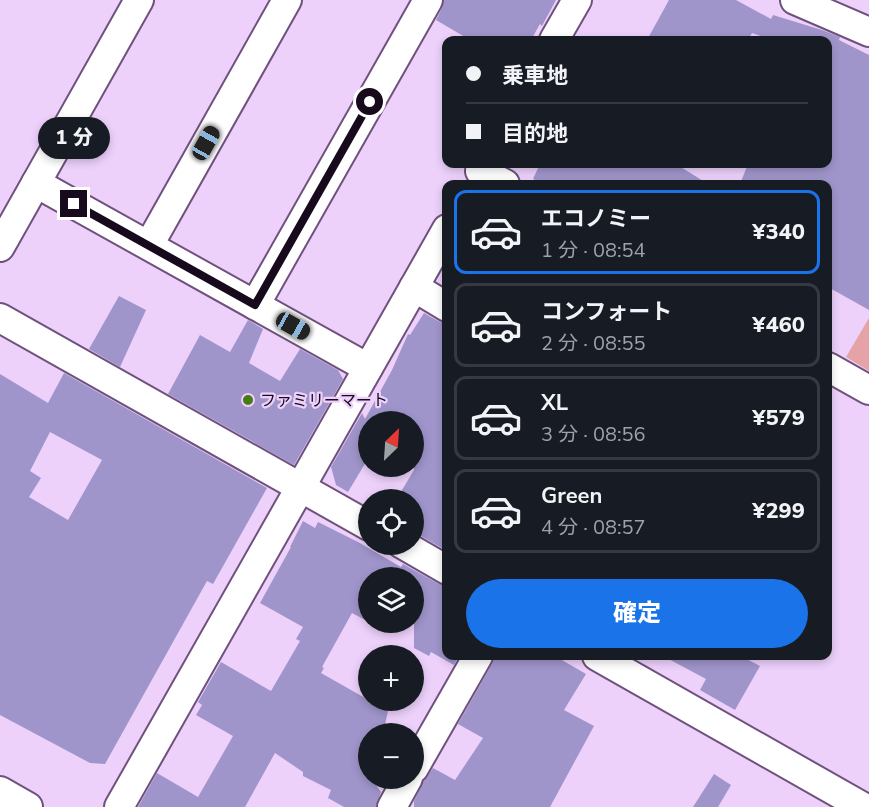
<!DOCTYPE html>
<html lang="ja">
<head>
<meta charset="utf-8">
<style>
	:root { --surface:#171b24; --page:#242831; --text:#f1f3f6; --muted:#9ea1a6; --line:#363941; --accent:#1a73e8 }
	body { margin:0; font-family:"Nunito Sans","Noto Sans JP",sans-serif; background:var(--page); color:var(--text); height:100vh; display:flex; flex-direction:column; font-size:22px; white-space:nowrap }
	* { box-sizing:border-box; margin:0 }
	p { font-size:20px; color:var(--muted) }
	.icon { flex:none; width:33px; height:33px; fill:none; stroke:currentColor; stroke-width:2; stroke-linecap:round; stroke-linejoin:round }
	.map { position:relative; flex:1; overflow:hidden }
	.side { position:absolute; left:442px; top:180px; width:390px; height:480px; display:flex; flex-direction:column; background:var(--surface); border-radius:12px; box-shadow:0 3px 9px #0003 }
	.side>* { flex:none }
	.banner { position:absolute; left:442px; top:36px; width:390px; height:132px; border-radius:12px; box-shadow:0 3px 9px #0003; display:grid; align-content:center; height:132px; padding:0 24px; background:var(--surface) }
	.needle { width:39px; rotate:25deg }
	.buttons { position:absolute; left:358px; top:411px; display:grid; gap:12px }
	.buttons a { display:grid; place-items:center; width:66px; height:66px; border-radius:50%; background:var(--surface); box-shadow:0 3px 9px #0003; font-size:30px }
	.end { position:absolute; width:27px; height:27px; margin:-14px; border:8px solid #160a1c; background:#fff; box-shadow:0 0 0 3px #fff }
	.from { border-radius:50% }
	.bubble { position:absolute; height:42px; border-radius:21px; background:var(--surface); box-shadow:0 3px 9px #0003; font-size:20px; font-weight:800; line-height:42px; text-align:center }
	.car { position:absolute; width:18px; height:36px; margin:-18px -9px; border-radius:8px; box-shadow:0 0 4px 2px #0007; background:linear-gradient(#222 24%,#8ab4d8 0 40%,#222 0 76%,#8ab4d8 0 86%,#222 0) }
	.banner b { display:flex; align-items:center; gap:21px; height:57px; font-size:22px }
	.banner b+b { border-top:2px solid var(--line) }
	.banner i { width:15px; height:15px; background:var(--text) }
	ul { padding:10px 0 0; list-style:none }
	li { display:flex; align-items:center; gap:18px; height:84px; margin:0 12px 9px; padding:0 12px; border:3px solid var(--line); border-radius:12px }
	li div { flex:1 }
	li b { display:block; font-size:22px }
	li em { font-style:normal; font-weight:800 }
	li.active { border-color:var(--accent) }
	li>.icon { width:54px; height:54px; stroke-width:1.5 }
	.action { display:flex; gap:12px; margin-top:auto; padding:12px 24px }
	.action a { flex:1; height:69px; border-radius:36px; background:var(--accent); color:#fff; font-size:24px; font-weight:800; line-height:69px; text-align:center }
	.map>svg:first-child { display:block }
</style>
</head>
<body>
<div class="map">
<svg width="869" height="807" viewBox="0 0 869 807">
	<rect width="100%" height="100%" fill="#edd1fb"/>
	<polygon fill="#e5a2a7" points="869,318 869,371 846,357"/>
	<g fill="#a095cb" fill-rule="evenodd">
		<polygon points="444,0 556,0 542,26 540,24 531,40 470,40 436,20 442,8"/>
		<polygon points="669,0 736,0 771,19 773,15 822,30 840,37 839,40 869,55 869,310 828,287 828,184 740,184 748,164 828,164 828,40 765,40 766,38 752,33 748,40 647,40"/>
		<polygon points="540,164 676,164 708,184 545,184 533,179"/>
		<polygon points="119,296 146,310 120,367 89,349"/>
		<polygon points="424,313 438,321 447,324 447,551 414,532 414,500 396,500 414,470 414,422 367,422 369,426 369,457 348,492 336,485 331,467 362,413 365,419 392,370 408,334 410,335"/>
		<polygon points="248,320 263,329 249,363 280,381 300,349 338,370 343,379 294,465 168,394 200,335 230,352"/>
		<path d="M64,373L267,488L213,584L207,581L105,764L90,763L0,715V374L48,403ZM50,432L102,460L68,520L29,497L41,478L30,471Z"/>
		<polygon points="303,521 315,528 318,522 358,542 401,567 403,564 439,584 447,586 447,656 459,656 454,665 431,652 429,656 414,648 414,578 369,578 369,622 352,613 322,667 324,668 321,673 388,711 383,734 369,734 369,778 371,778 381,792 376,807 344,807 328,798 331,790 303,776 303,772 275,753 245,807 138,807 157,773 198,797 233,736 196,715 202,705 198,702 221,662 271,691 300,641 296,639 303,627 260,603 291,547 290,547"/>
		<polygon points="494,656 555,656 586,674 564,710 594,726 550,807 414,807 414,801 424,781 433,768 455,780 483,738 458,724 492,664"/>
		<polygon points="663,656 741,656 760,666 735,710 700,690 706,679"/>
		<polygon points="714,774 731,785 718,807 693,807"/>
	</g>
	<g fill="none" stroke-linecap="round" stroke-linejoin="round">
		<g stroke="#6f517e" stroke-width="32">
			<g id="minor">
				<polyline points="795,0 869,32"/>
				<polyline points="554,40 577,0"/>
				<polyline points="480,171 505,184"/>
				<polyline points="36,183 368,368"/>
				<polyline points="149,245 287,0"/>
				<polyline points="0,247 139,0"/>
				<polyline points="414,287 447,307"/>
				<polyline points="255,305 428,0"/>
				<polyline points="0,318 369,526"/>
				<polyline points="828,367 869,390"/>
				<polyline points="402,544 447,570"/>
				<polyline points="597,656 863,807"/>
				<polyline points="414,768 478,656"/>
				<polyline points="0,791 28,807"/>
				<polyline points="119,807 447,229"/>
				<polyline points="392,807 408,778"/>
			</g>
		</g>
		<use href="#minor" stroke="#fff" stroke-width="28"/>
	</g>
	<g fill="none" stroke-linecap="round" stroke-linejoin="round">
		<polyline stroke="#160a1c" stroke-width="8" points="74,204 255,305 370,102"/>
	</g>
	<circle fill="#457b0f" stroke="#edd1fb" stroke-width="2" cx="248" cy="400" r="6"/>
	<g text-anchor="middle" stroke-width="4.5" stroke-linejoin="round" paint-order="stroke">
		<g font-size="16" fill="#160a1c" stroke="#edd1fb" text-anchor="start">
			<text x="260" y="406">ファミリーマート</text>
		</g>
	</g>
</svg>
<div class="buttons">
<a><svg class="needle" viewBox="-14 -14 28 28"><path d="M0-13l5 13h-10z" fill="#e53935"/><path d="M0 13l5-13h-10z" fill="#9ea1a6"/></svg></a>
<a><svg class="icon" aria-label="locate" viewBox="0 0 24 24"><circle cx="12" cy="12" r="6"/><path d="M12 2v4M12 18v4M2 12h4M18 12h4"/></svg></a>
<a><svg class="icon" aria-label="layers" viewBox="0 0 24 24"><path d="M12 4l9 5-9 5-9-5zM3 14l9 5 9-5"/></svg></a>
<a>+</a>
<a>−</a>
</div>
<i class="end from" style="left:370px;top:102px"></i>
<i class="end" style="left:74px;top:204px"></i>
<div class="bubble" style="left:38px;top:117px;width:72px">1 分</div>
<i class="car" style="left:206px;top:143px;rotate:29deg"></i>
<i class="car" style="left:293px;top:326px;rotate:119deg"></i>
<div class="banner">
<b><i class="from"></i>乗車地</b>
<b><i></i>目的地</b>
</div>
<section class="side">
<ul>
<li class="active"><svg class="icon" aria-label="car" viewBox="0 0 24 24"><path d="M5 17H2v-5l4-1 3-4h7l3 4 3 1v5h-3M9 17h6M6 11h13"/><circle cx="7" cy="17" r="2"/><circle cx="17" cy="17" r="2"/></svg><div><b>エコノミー</b><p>1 分 · 08:54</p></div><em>¥340</em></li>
<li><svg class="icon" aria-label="car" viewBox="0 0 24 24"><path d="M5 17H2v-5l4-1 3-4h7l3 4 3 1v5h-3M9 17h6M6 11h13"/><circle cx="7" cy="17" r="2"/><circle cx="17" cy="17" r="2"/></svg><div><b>コンフォート</b><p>2 分 · 08:55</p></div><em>¥460</em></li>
<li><svg class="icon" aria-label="car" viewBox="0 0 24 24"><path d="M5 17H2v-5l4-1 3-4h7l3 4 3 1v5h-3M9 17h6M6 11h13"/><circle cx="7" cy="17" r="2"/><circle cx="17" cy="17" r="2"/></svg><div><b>XL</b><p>3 分 · 08:56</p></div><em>¥579</em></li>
<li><svg class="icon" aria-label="car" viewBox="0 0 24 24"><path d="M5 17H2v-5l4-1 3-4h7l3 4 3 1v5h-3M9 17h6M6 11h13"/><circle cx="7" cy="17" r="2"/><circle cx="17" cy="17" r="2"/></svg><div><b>Green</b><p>4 分 · 08:57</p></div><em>¥299</em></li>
</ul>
<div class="action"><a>確定</a></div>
</section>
</div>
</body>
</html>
